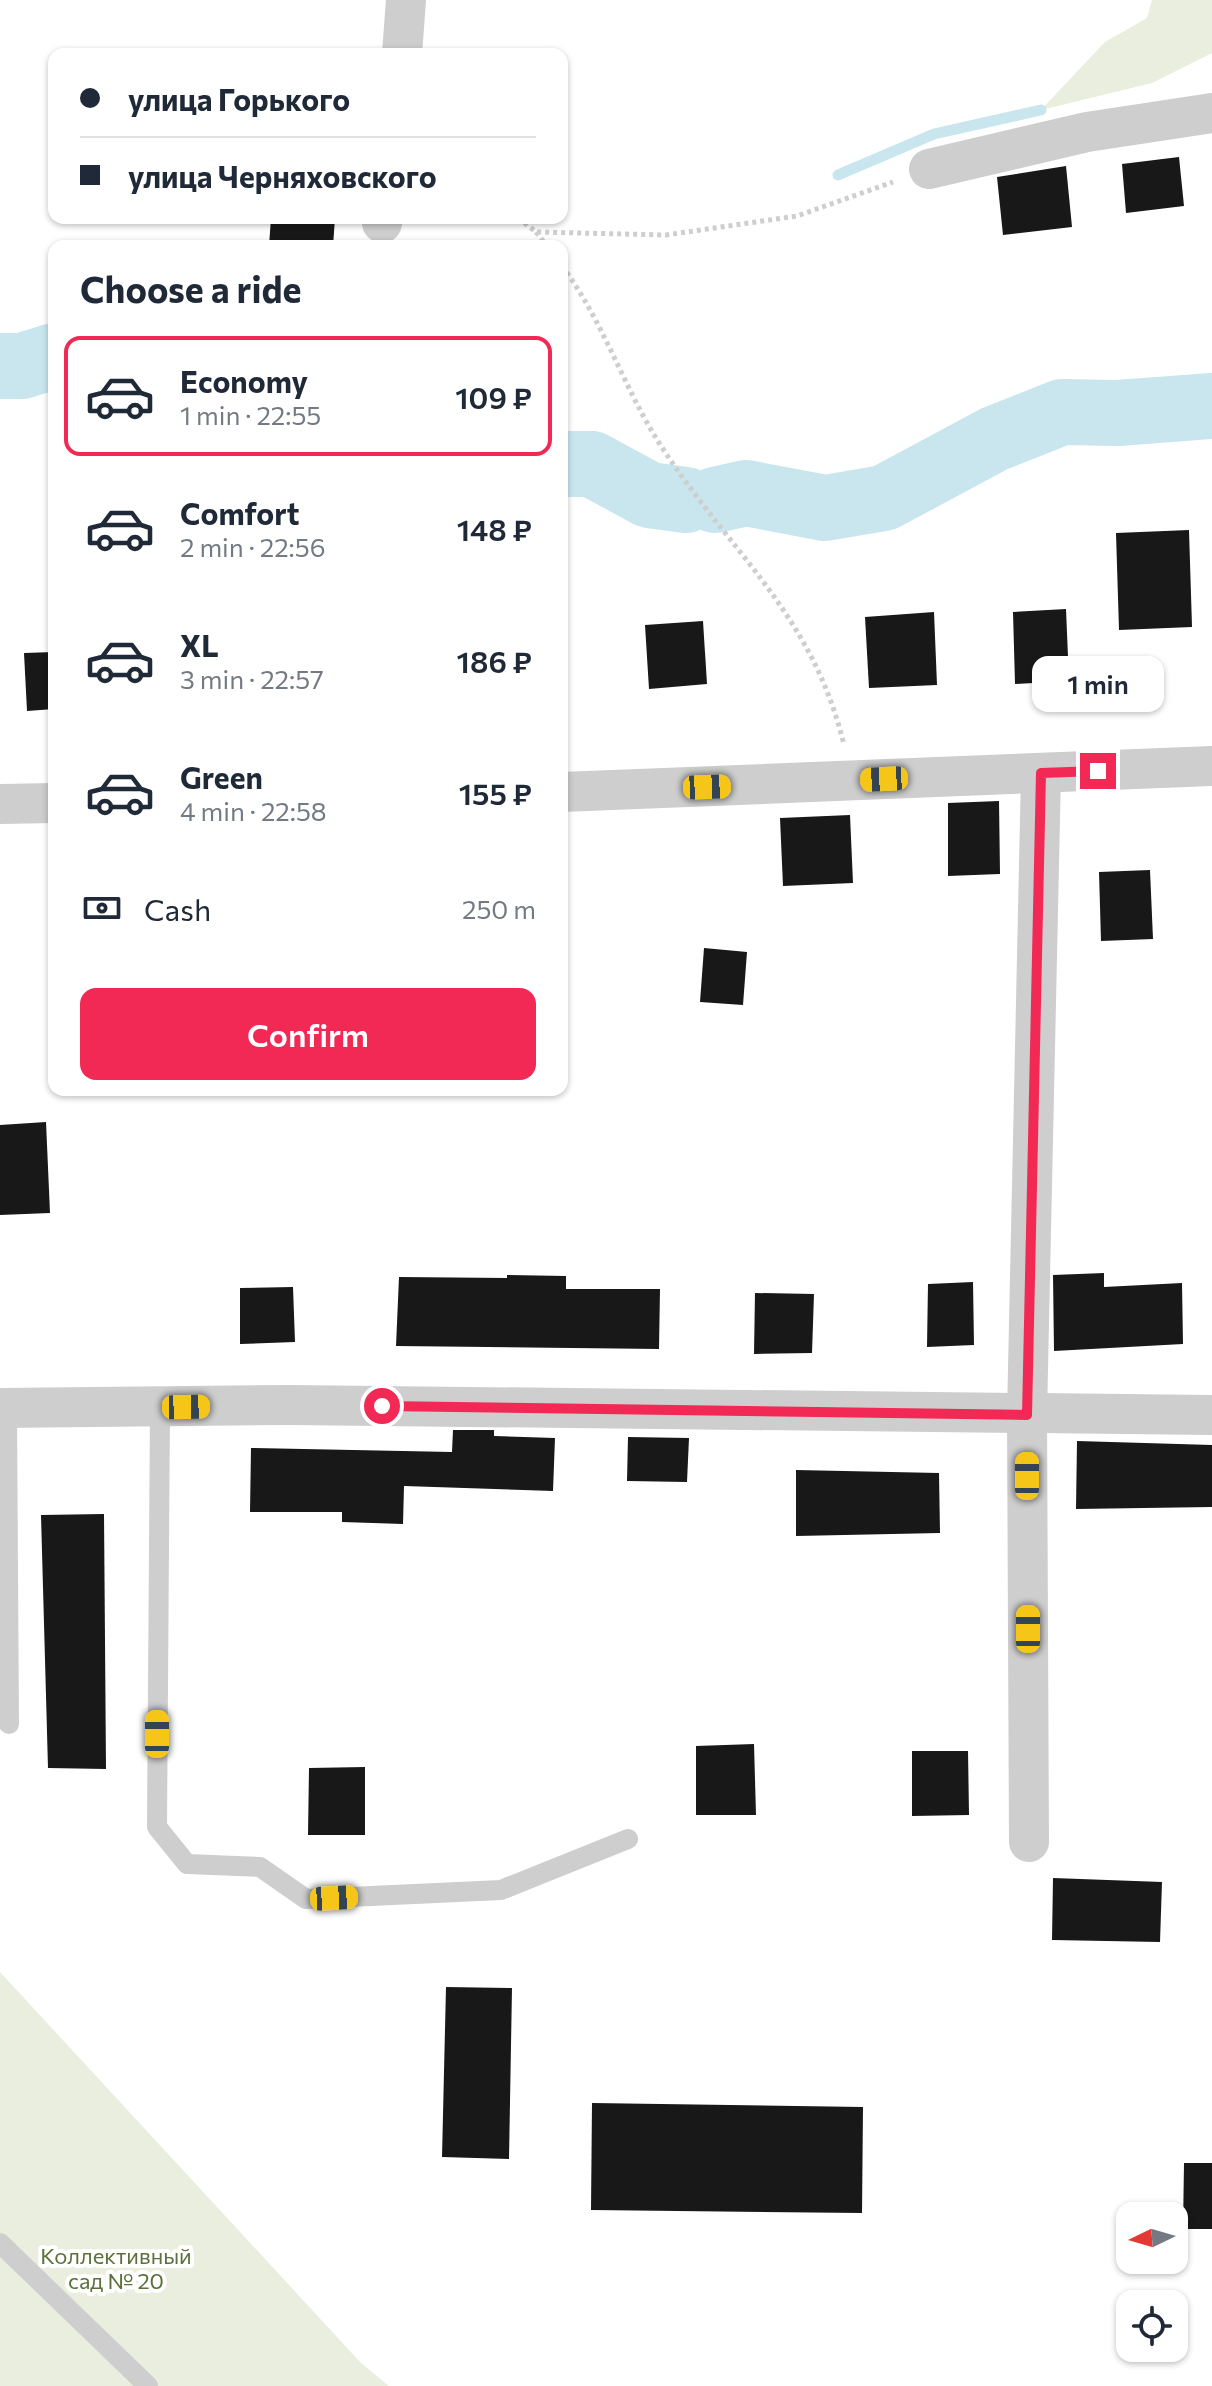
<!DOCTYPE html>
<html lang="en">
<head>
<meta charset="utf-8">
<style>
	:root { --surface:#fff; --page:#f6f6f7; --text:#1f2937; --muted:#747a83; --line:#e0e1e3; --accent:#f12954 }
	body { margin:0; font-family:Commissioner,sans-serif; background:var(--page); color:var(--text); height:100vh; display:flex; flex-direction:column; font-size:30px; white-space:nowrap }
	* { box-sizing:border-box; margin:0 }
	p { font-size:26px; color:var(--muted) }
	.icon { flex:none; width:44px; height:44px; fill:none; stroke:currentColor; stroke-width:2; stroke-linecap:round; stroke-linejoin:round }
	.map { position:relative; flex:1; overflow:hidden }
	.side { position:absolute; left:48px; top:240px; width:520px; height:856px; display:flex; flex-direction:column; background:var(--surface); border-radius:16px; box-shadow:0 2px 6px #0004 }
	.side>* { flex:none }
	.top-card { position:absolute; left:48px; top:48px; width:520px; height:176px; border-radius:16px; box-shadow:0 2px 6px #0004; display:grid; align-content:center; height:176px; padding:0 32px; background:var(--surface) }
	.needle { width:52px; rotate:265deg }
	.tools { position:absolute; left:1116px; top:2202px; display:grid; gap:16px }
	.tools a { display:grid; place-items:center; width:72px; height:72px; border-radius:16px; background:var(--surface); box-shadow:0 2px 6px #0004; font-size:40px }
	.end { position:absolute; width:36px; height:36px; margin:-18px; border:10px solid #f12954; background:#fff; box-shadow:0 0 0 4px #fff }
	.from { border-radius:50% }
	.bubble { position:absolute; height:56px; border-radius:16px; background:var(--surface); box-shadow:0 2px 6px #0004; font-size:26px; font-weight:600; line-height:56px; text-align:center }
	.car { position:absolute; width:24px; height:48px; margin:-24px -12px; border-radius:10px; box-shadow:0 0 6px 2px #0007; background:linear-gradient(#f5c518 24%,#345 0 40%,#f5c518 0 76%,#345 0 86%,#f5c518 0) }
	.top-card b { display:flex; align-items:center; gap:28px; height:76px; font-size:30px }
	.top-card b+b { border-top:2px solid var(--line) }
	.top-card i { width:20px; height:20px; background:var(--text) }
	ul { padding:0; list-style:none }
	li { display:flex; align-items:center; gap:24px; height:120px; margin:0 16px 12px; padding:0 16px; border:4px solid transparent; border-radius:16px }
	li div { flex:1 }
	li b { display:block; font-size:30px }
	li em { font-style:normal; font-weight:600 }
	li.on { border-color:var(--accent) }
	li>.icon { width:72px; height:72px; stroke-width:1.5 }
	h2 { padding:0 32px; font-size:36px; line-height:96px }
	.pay { display:flex; align-items:center; gap:20px; height:88px; padding:0 32px; font-size:30px }
	.pay p { margin-inline-start:auto }
	.button { display:flex; gap:16px; margin-top:auto; padding:16px 32px }
	.button a { flex:1; height:92px; border-radius:16px; background:var(--accent); color:#fff; font-size:32px; font-weight:600; line-height:92px; text-align:center }
	.map>svg:first-child { display:block }
</style>
</head>
<body>
<div class="map">
<svg width="1212" height="2386" viewBox="0 0 1212 2386">
	<rect width="100%" height="100%" fill="#fff"/>
	<g fill="#e9eede">
		<polygon points="1152,0 1212,0 1212,53 1152,83 1041,110 1105,42 1147,18"/>
		<polygon points="0,1972 361,2363 389,2386 0,2386"/>
	</g>
	<g fill="none" stroke-linecap="round" stroke-linejoin="round">
		<polyline stroke="#c9e6ef" stroke-width="11" points="838,175 934,134 1041,110"/>
		<g stroke="#c9e6ef" stroke-width="66">
			<polyline points="0,366 22,366 54,356"/>
			<polyline points="562,464 592,464 649,495 686,500"/>
			<polyline points="715,500 746,493 825,508 884,498 994,439 1062,412 1118,413 1212,406"/>
		</g>
	</g>
	<g fill="#181818">
		<polygon points="1179,157 1184,206 1126,213 1122,164"/>
		<polygon points="1066,166 1072,227 1003,235 997,177"/>
		<polygon points="271,218 335,218 333,246 269,246"/>
		<polygon points="1189,530 1192,627 1119,630 1116,533"/>
		<polygon points="1066,609 1069,681 1015,684 1013,612"/>
		<polygon points="934,612 937,685 869,688 865,617"/>
		<polygon points="703,621 707,684 649,689 645,625"/>
		<polygon points="54,652 54,709 27,711 24,653"/>
		<polygon points="999,801 1000,874 948,876 948,803"/>
		<polygon points="850,815 853,883 783,886 780,818"/>
		<polygon points="1150,870 1153,939 1101,941 1099,872"/>
		<polygon points="704,948 747,952 743,1005 700,1002"/>
		<polygon points="46,1122 50,1213 0,1215 0,1125"/>
		<polygon points="1104,1273 1104,1287 1182,1283 1183,1344 1054,1351 1053,1275"/>
		<polygon points="507,1275 566,1276 566,1289 660,1289 659,1349 396,1346 399,1277 507,1278"/>
		<polygon points="973,1282 974,1345 927,1347 928,1284"/>
		<polygon points="293,1287 295,1342 240,1344 240,1288"/>
		<polygon points="755,1293 814,1294 812,1353 754,1354"/>
		<polygon points="453,1430 494,1430 494,1436 555,1438 553,1491 404,1486 403,1524 342,1522 342,1512 250,1512 251,1448 452,1452"/>
		<polygon points="628,1437 689,1438 687,1482 627,1481"/>
		<polygon points="1077,1441 1212,1445 1212,1507 1076,1509"/>
		<polygon points="796,1470 939,1473 940,1533 796,1536"/>
		<polygon points="104,1514 106,1769 48,1768 41,1515"/>
		<polygon points="754,1744 756,1815 696,1815 696,1746"/>
		<polygon points="912,1751 968,1751 969,1815 912,1816"/>
		<polygon points="365,1767 365,1835 308,1835 309,1768"/>
		<polygon points="1053,1878 1162,1882 1160,1942 1052,1940"/>
		<polygon points="446,1987 512,1988 509,2159 442,2157"/>
		<polygon points="592,2103 863,2107 862,2213 591,2210"/>
		<polygon points="1184,2163 1212,2163 1212,2229 1183,2229"/>
	</g>
	<g fill="none" stroke-linecap="round" stroke-linejoin="round">
		<g stroke="#cecece" stroke-width="5" stroke-dasharray="4 4" stroke-linecap="butt">
			<polyline points="518,218 536,232 666,235 797,216 893,182"/>
			<polyline points="536,232 547,246"/>
			<path d="M562,266C606,325 625,393 665,452C733,555 813,616 844,745"/>
		</g>
		<g stroke="#cecece" stroke-width="20">
			<polyline points="160,1408 157,1827 187,1864 260,1867 306,1899 501,1890 628,1839"/>
			<polyline points="7,1411 9,1724"/>
			<polyline points="0,2243 148,2386"/>
		</g>
		<g stroke="#cecece" stroke-width="40">
			<polyline points="402,54 406,0"/>
			<polyline points="929,169 1087,132 1212,113"/>
			<polyline points="382,223 383,218"/>
			<polyline points="562,792 1212,766"/>
			<polyline points="0,804 54,803"/>
			<polyline points="0,1408 290,1405 1212,1415"/>
			<polyline points="1029,1842 1027,1415 1041,773"/>
		</g>
	</g>
	<g fill="none" stroke-linecap="round" stroke-linejoin="round">
		<polyline stroke="#f12954" stroke-width="10" points="382,1406 1027,1415 1041,773 1098,771"/>
	</g>
	<g text-anchor="middle" stroke-width="8" stroke-linejoin="round" paint-order="stroke">
		<g font-size="22" fill="#5b703a" stroke="#fff">
			<text x="116" y="2264">Коллективный<tspan x="116" dy="25">сад № 20</tspan></text>
		</g>
	</g>
</svg>
<div class="tools">
<a><svg class="needle" viewBox="-14 -14 28 28"><path d="M0-13l5 13h-10z" fill="#e53935"/><path d="M0 13l5-13h-10z" fill="#747a83"/></svg></a>
<a><svg class="icon" aria-label="locate" viewBox="0 0 24 24"><circle cx="12" cy="12" r="6"/><path d="M12 2v4M12 18v4M2 12h4M18 12h4"/></svg></a>
</div>
<i class="end from" style="left:382px;top:1406px"></i>
<i class="end" style="left:1098px;top:771px"></i>
<div class="bubble" style="left:1032px;top:656px;width:132px">1 min</div>
<i class="car" style="left:884px;top:779px;rotate:267deg"></i>
<i class="car" style="left:707px;top:787px;rotate:88deg"></i>
<i class="car" style="left:186px;top:1407px;rotate:89deg"></i>
<i class="car" style="left:1027px;top:1476px;rotate:0deg"></i>
<i class="car" style="left:1028px;top:1629px;rotate:0deg"></i>
<i class="car" style="left:157px;top:1734px;rotate:0deg"></i>
<i class="car" style="left:334px;top:1898px;rotate:87deg"></i>
<div class="top-card">
<b><i class="from"></i>улица Горького</b>
<b><i></i>улица Черняховского</b>
</div>
<section class="side">
<h2>Choose a ride</h2>
<ul>
<li class="on"><svg class="icon" aria-label="car" viewBox="0 0 24 24"><path d="M5 17H2v-5l4-1 3-4h7l3 4 3 1v5h-3M9 17h6M6 11h13"/><circle cx="7" cy="17" r="2"/><circle cx="17" cy="17" r="2"/></svg><div><b>Economy</b><p>1 min · 22:55</p></div><em>109 ₽</em></li>
<li><svg class="icon" aria-label="car" viewBox="0 0 24 24"><path d="M5 17H2v-5l4-1 3-4h7l3 4 3 1v5h-3M9 17h6M6 11h13"/><circle cx="7" cy="17" r="2"/><circle cx="17" cy="17" r="2"/></svg><div><b>Comfort</b><p>2 min · 22:56</p></div><em>148 ₽</em></li>
<li><svg class="icon" aria-label="car" viewBox="0 0 24 24"><path d="M5 17H2v-5l4-1 3-4h7l3 4 3 1v5h-3M9 17h6M6 11h13"/><circle cx="7" cy="17" r="2"/><circle cx="17" cy="17" r="2"/></svg><div><b>XL</b><p>3 min · 22:57</p></div><em>186 ₽</em></li>
<li><svg class="icon" aria-label="car" viewBox="0 0 24 24"><path d="M5 17H2v-5l4-1 3-4h7l3 4 3 1v5h-3M9 17h6M6 11h13"/><circle cx="7" cy="17" r="2"/><circle cx="17" cy="17" r="2"/></svg><div><b>Green</b><p>4 min · 22:58</p></div><em>155 ₽</em></li>
</ul>
<div class="pay"><svg class="icon" aria-label="cash" viewBox="0 0 24 24"><path d="M3 7h18v10H3z"/><circle cx="12" cy="12" r="2"/></svg>Cash<p>250 m</p></div>
<div class="button"><a>Confirm</a></div>
</section>
</div>
</body>
</html>
